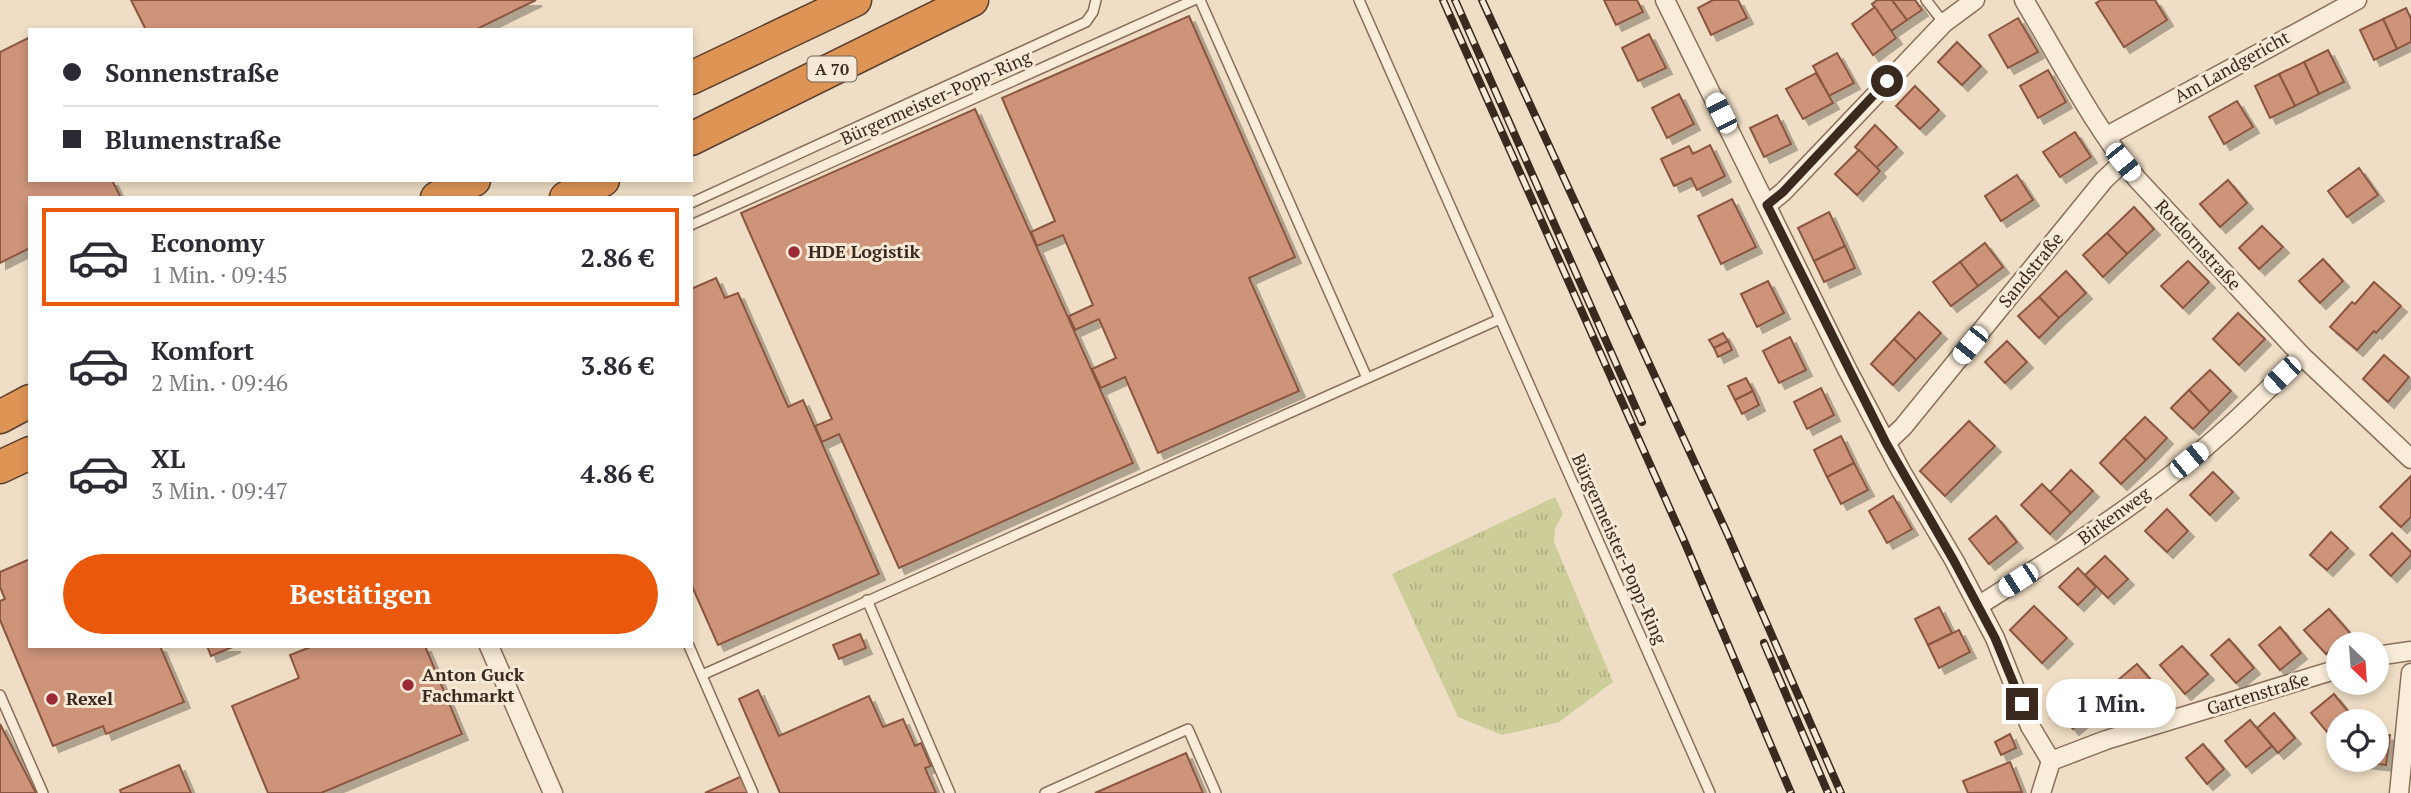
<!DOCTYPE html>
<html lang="de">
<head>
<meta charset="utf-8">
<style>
	:root { --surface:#fff; --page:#f7f7f7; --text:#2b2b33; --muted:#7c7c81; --line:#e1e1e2; --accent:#ea580c }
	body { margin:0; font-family:"PT Serif",serif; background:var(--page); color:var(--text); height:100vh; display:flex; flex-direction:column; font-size:26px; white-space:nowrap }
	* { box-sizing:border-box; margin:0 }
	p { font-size:23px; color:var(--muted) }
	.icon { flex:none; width:38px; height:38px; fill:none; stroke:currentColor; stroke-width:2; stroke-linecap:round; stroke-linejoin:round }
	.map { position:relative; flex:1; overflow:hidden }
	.side { position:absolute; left:28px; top:196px; width:665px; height:452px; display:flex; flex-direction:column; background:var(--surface); border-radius:0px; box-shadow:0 4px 10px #0003 }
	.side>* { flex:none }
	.top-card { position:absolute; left:28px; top:28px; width:665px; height:154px; border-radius:0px; box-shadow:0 4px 10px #0003; display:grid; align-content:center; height:154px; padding:0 35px; background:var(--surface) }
	.needle { width:46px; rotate:155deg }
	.controls { position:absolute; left:2326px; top:632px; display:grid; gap:14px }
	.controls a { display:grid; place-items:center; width:63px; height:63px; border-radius:50%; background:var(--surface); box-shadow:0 4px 10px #0003; font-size:35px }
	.end { position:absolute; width:32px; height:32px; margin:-16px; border:9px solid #3a291f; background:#fff; box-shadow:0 0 0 4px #fff }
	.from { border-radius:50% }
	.bubble { position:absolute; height:49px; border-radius:24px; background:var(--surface); box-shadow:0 4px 10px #0003; font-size:23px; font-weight:800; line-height:49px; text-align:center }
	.car { position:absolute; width:21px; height:42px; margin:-21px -10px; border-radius:9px; box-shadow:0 0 5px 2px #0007; background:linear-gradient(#fff 24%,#345 0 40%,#fff 0 76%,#345 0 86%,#fff 0) }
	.top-card b { display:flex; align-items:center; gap:24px; height:66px; font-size:26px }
	.top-card b+b { border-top:2px solid var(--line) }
	.top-card i { width:18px; height:18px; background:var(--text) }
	ul { padding:12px 0 0; list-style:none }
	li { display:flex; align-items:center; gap:21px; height:98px; margin:0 14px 10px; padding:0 21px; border:4px solid transparent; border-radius:0px }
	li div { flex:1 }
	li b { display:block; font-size:26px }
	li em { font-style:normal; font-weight:800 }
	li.active { border-color:var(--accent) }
	li>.icon { width:63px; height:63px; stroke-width:1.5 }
	.cta { display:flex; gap:14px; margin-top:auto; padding:14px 35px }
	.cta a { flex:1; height:80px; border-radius:42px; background:var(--accent); color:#fff; font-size:28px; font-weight:800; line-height:80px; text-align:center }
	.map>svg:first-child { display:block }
</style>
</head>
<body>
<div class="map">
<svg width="2411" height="793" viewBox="0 0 2411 793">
	<defs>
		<pattern id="grass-tufts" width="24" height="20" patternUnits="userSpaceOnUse" patternTransform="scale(1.75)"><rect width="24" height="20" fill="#cccd98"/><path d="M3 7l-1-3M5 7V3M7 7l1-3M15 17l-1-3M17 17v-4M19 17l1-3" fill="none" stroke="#b0b083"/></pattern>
		<filter id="shadow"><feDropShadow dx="6" dy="6" stdDeviation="0" flood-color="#0004"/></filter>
	</defs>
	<rect width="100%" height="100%" fill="#efdec5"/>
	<polygon fill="url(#grass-tufts)" points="1555,497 1563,514 1555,529 1554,542 1613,682 1559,722 1502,735 1458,717 1392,574"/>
	<g fill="#cd947a" stroke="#8a5640" stroke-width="2" filter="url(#shadow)">
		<polygon points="131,0 536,0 475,30 146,30"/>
		<polygon points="1604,0 1637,0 1643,12 1616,25"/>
		<polygon points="1713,0 1738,0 1747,18 1711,35 1698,8"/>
		<polygon points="1877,0 1892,0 1907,20 1891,31 1872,4"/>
		<polygon points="1892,0 1915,0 1922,10 1907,20"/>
		<polygon points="2101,0 2155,0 2167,20 2124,47 2096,3"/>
		<polygon points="1875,7 1896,38 1873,55 1852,24"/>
		<polygon points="2406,8 2411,19 2411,42 2397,49 2383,19"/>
		<polygon points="1189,16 1295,257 1249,278 1299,391 1158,453 1125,377 1101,388 1092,369 1116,358 1099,319 1075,330 1069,316 1093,305 1063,235 1037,246 1031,232 1055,221 1002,98"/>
		<polygon points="2018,18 2038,52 2008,68 1989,35"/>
		<polygon points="2383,19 2397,49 2374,60 2360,30"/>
		<polygon points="1649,34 1666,68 1638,81 1622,48"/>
		<polygon points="30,37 30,180 112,180 121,198 30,198 30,248 0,263 0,52"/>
		<polygon points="1957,42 1981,66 1962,85 1938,62"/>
		<polygon points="2328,50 2344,82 2319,94 2304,62"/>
		<polygon points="1837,53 1854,83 1829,96 1813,66"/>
		<polygon points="2304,62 2319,94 2295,106 2279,74"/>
		<polygon points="2048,70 2066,102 2038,118 2020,86"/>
		<polygon points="1816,73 1833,103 1803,119 1786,89"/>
		<polygon points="2279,74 2295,106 2270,118 2255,86"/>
		<polygon points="1915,86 1939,110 1920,129 1896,106"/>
		<polygon points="1679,94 1694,124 1667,138 1652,108"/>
		<polygon points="2237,101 2253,127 2224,144 2209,117"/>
		<polygon points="975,109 1133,463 899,568 839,434 822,442 815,426 832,419 741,213"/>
		<polygon points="1777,115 1791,144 1764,157 1750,128"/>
		<polygon points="1875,125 1897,147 1876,168 1855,147"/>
		<polygon points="2075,132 2091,157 2060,177 2043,152"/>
		<polygon points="1710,145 1725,176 1697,190 1691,178 1674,186 1661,159 1689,146 1693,154"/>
		<polygon points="1859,150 1880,171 1857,195 1835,174"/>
		<polygon points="2359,168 2378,195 2347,217 2328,191"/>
		<polygon points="2017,175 2033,200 2001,221 1985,196"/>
		<polygon points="2228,180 2247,203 2220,227 2200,204"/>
		<polygon points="1732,199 1756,247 1721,264 1698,216"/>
		<polygon points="2134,207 2154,229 2127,254 2107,233"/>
		<polygon points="1829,212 1845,246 1814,261 1798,228"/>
		<polygon points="2262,226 2283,247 2259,269 2239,248"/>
		<polygon points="2107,233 2127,254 2103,277 2083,255"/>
		<polygon points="1985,243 2003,267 1978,286 1960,262"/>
		<polygon points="1845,246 1855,268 1824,282 1814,261"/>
		<polygon points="2323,259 2343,281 2320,303 2299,281"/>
		<polygon points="2188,261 2209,282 2183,308 2161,286"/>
		<polygon points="1960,262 1978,286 1951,306 1933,282"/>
		<polygon points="2066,271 2086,293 2059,318 2039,297"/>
		<polygon points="716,278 725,298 738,293 788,407 803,400 879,574 718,645 691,584 691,289"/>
		<polygon points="1768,281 1784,313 1757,327 1741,294"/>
		<polygon points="2374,282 2401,306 2376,333 2374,331 2357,350 2330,327 2352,302 2355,304"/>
		<polygon points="2039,297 2059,318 2039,338 2018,316"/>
		<polygon points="1919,312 1941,333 1916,360 1894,339"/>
		<polygon points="2238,313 2265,339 2239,365 2213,339"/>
		<polygon points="1723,333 1728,341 1714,348 1709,340"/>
		<polygon points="1790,337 1806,370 1779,383 1763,351"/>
		<polygon points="1894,339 1916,360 1893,385 1871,364"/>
		<polygon points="1728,341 1732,350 1718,357 1714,348"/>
		<polygon points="2007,341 2027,362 2005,383 1985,362"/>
		<polygon points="2384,355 2409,377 2388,402 2363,379"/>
		<polygon points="2210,370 2231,391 2210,412 2189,390"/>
		<polygon points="1746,378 1753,391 1735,400 1728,386"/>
		<polygon points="1821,388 1834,415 1807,429 1794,402"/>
		<polygon points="2189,390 2210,412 2193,429 2171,408"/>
		<polygon points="1753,391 1759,405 1742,414 1735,400"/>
		<polygon points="2145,417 2167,438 2146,460 2124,438"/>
		<polygon points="1969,421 1995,446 1945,496 1920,471"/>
		<polygon points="1841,436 1854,463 1827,477 1814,450"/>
		<polygon points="2124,438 2146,460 2121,484 2100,463"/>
		<polygon points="1854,463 1868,490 1841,504 1827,477"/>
		<polygon points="2071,470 2093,491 2071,513 2050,492"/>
		<polygon points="2213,472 2233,492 2210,515 2190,495"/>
		<polygon points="2411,476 2411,517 2401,527 2380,507"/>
		<polygon points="2042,484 2071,513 2050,534 2021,505"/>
		<polygon points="1893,496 1912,529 1887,543 1869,511"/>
		<polygon points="2167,509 2188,531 2167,552 2145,531"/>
		<polygon points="1996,516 2017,542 1989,564 1969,539"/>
		<polygon points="2331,532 2348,548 2327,570 2310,555"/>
		<polygon points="2392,533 2411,552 2411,555 2391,576 2370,555"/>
		<polygon points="2105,556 2128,579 2108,598 2085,575"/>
		<polygon points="30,559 30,646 160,646 184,702 106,734 103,726 53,746 0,620 0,601 5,599 0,587 0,572"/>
		<polygon points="2078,568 2096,587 2078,605 2059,587"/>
		<polygon points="2034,606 2067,638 2042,663 2010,630"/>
		<polygon points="1939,607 1952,633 1928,645 1915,619"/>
		<polygon points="2329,609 2350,633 2326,654 2304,630"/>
		<polygon points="2280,627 2301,653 2280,670 2259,645"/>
		<polygon points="1959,630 1970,652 1939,668 1928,645"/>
		<polygon points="860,634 866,648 839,659 833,645"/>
		<polygon points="2229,639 2254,668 2236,683 2211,655"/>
		<polygon points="207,646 235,646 211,656"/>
		<polygon points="313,646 425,646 462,734 321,793 268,793 232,706 299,678 290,655"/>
		<polygon points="2182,646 2208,674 2185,694 2160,665"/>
		<polygon points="2137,664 2162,693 2137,714 2112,685"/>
		<polygon points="2069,682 2094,711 2073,729 2049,700"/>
		<polygon points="758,690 779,736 869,696 883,727 903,719 915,746 921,743 931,766 925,768 936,793 780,793 739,699"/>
		<polygon points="2334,694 2355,720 2338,721 2338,734 2332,738 2311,713"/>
		<polygon points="2274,713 2295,738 2278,753 2257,728"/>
		<polygon points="2250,720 2272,746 2246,767 2225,741"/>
		<polygon points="0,724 36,793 0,793"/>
		<polygon points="2376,733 2390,735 2386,765 2355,761 2356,760 2376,760"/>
		<polygon points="2010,734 2016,748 2001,755 1995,742"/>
		<polygon points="2203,744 2224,769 2207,784 2186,758"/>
		<polygon points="1186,753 1203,793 1095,793"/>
		<polygon points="2010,762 2022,792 1968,793 1963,781"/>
		<polygon points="179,765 191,793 121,793 120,790"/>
		<polygon points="742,776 749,793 705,793"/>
	</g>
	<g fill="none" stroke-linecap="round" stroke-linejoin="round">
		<g stroke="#8a6f5b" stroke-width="12">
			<g id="service">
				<polyline points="1200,0 1367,378"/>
				<polyline points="1359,0 1710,793"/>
				<polyline points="1926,0 1944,23"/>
				<polyline points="691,203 1086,22 1093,12 1096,0"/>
				<polyline points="691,225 1194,0"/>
				<polyline points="867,600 950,793"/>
				<polyline points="689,646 753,793"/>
				<polyline points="702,675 1500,319"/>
				<polyline points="0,695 43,793"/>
				<polyline points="1045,793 1188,729 1216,793"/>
			</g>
		</g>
		<g stroke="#8a6f5b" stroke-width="21">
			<g id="minor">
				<polyline points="1665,0 1847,369 1901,471 1954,560 1995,638 2030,726 2051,761"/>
				<path d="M2024,0C2060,60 2093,125 2137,179L2302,356L2411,459"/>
				<polyline points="2107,136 2357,0"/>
				<polyline points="1767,205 1783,192 1944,23 1975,0"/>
				<polyline points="1886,443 1903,427 2104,180 2123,162"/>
				<path d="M1978,606C2063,552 2150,498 2225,430C2251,407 2276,381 2302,356"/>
				<polyline points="489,646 553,793"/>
				<polyline points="2376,656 2411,651"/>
				<polyline points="2041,793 2051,761 2106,740 2338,669"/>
				<polyline points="2399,793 2411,673"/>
			</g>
		</g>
		<g stroke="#583e2f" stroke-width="35">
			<g id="motorway">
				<polyline points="691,78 855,0"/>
				<polyline points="691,139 972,0"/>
				<polyline points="437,198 474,180"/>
				<polyline points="566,198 603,180"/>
				<polyline points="0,417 30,401"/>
				<polyline points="0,467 30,453"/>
			</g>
		</g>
		<use href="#service" stroke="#f9ecd8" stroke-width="9"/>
		<use href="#minor" stroke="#f9ecd8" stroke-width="18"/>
		<use href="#motorway" stroke="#de9455" stroke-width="32"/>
		<g stroke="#3a291f" stroke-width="8">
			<g id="rail">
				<polyline points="1443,0 1685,543 1791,793"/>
				<polyline points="1455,0 1642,422"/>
				<polyline points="1482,0 1727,533 1841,793"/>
				<polyline points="1764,643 1828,793"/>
			</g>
		</g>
		<use href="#rail" stroke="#f6e9d5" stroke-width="5" stroke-dasharray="16" stroke-linecap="butt"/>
	</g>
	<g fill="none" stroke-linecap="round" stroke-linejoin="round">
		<polyline stroke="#3a291f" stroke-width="9" points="1887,81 1783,192 1767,205 1886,443 1954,561 1995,638 2022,704"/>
	</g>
	<g fill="#9a2a36" stroke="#f6e9d5" stroke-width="2.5">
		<circle cx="794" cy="252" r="7"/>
		<circle cx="408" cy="685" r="7"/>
		<circle cx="52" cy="699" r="7"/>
	</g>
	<g text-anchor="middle" stroke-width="6" stroke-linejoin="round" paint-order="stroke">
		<rect fill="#f6e9d5" stroke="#726356" stroke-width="2" x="807.5" y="56.5" width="49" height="25" rx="5"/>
		<g font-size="16" font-weight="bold" fill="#3a291f">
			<text x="832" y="75">A 70</text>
		</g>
		<g font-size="18" fill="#3a291f" stroke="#f6e9d5">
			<text transform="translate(2232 67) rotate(-29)" y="6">Am Landgericht</text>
			<text transform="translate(936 98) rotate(-24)" y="6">Bürgermeister-Popp-Ring</text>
			<text transform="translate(2198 245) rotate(47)" y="6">Rotdornstraße</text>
			<text transform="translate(2031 270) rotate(-51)" y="6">Sandstraße</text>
			<text transform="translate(2114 516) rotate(-36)" y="6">Birkenweg</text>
			<text transform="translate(1619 549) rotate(66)" y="6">Bürgermeister-Popp-Ring</text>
			<text transform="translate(2258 694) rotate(-17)" y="6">Gartenstraße</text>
		</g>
		<g font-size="18" font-weight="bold" fill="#3a291f" stroke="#f6e9d5" text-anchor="start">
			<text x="808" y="258">HDE Logistik</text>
			<text x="422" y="681">Anton Guck<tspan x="422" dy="21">Fachmarkt</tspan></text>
			<text x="66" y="705">Rexel</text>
		</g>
	</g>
</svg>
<div class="controls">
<a><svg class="needle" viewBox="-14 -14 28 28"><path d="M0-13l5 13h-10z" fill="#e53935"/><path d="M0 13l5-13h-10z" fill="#7c7c81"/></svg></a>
<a><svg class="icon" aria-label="locate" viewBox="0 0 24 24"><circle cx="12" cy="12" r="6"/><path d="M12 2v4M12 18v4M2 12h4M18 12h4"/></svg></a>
</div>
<i class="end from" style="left:1887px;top:81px"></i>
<i class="end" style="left:2022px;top:704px"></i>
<div class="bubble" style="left:2046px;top:679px;width:130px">1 Min.</div>
<i class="car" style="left:1721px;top:113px;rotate:333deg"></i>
<i class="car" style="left:2123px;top:162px;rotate:141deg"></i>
<i class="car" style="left:1970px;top:345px;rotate:219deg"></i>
<i class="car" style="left:2282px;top:375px;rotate:226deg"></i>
<i class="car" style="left:2189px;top:460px;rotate:51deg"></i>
<i class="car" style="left:2018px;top:580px;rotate:237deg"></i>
<div class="top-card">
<b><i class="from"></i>Sonnenstraße</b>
<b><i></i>Blumenstraße</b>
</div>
<section class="side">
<ul>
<li class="active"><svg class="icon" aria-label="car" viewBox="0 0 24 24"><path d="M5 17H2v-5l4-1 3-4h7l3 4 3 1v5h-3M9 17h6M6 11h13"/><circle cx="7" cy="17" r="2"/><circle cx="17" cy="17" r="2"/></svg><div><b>Economy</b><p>1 Min. · 09:45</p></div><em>2.86 €</em></li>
<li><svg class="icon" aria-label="car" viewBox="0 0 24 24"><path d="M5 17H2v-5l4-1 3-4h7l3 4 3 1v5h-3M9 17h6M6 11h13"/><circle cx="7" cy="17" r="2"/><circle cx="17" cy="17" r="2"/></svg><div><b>Komfort</b><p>2 Min. · 09:46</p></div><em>3.86 €</em></li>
<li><svg class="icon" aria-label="car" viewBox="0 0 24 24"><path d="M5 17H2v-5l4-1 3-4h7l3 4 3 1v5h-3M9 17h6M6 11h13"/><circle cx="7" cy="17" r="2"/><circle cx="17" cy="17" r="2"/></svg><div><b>XL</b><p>3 Min. · 09:47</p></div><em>4.86 €</em></li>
</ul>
<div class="cta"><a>Bestätigen</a></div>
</section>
</div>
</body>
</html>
